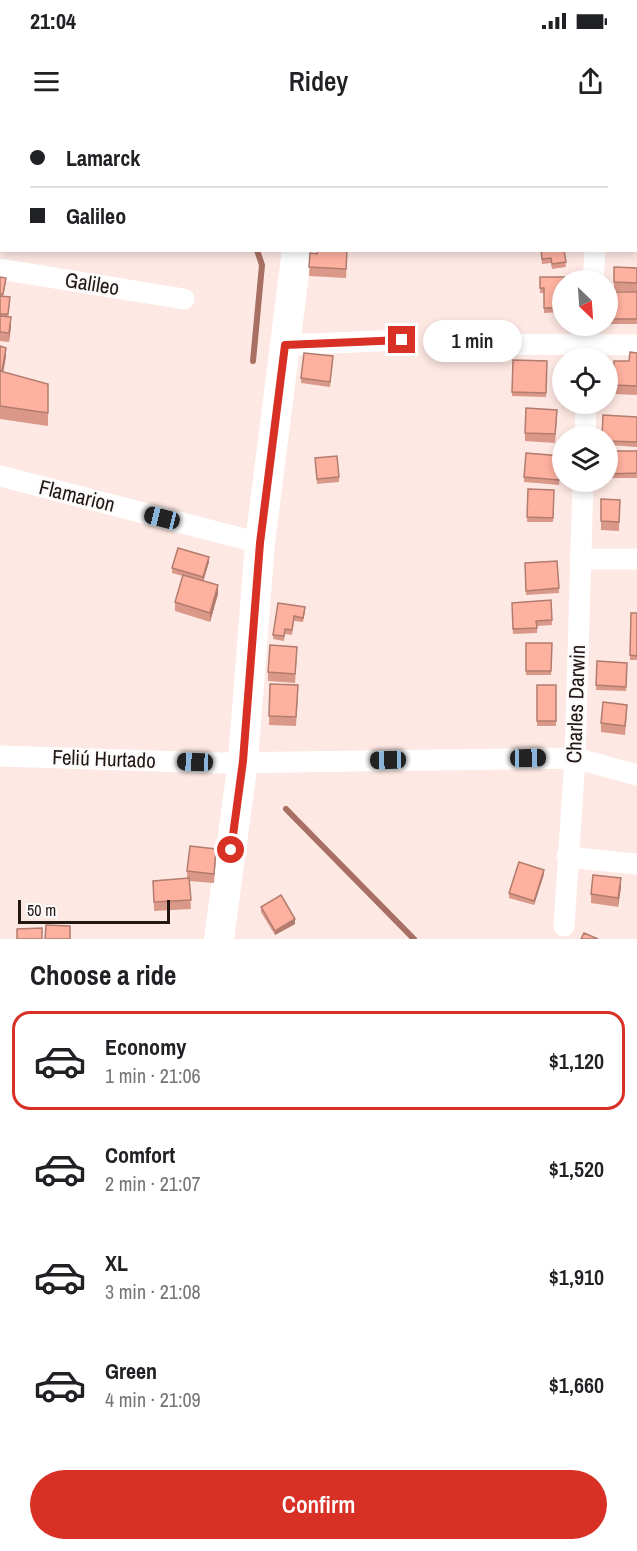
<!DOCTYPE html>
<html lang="en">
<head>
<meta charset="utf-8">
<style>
	:root { --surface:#fff; --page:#f6f6f6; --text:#202124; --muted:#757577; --line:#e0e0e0; --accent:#d93025 }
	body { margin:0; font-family:"Archivo Narrow",sans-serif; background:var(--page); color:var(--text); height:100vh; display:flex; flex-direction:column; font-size:22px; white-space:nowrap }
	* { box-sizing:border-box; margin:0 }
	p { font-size:20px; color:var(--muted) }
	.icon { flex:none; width:33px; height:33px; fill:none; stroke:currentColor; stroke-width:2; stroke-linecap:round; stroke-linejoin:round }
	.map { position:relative; height:819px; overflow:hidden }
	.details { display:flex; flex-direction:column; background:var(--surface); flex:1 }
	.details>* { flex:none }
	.guide { position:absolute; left:0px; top:0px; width:638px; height:132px; box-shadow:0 3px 9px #0003; display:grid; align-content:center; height:132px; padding:0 30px; background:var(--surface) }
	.needle { width:39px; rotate:155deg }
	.tools { position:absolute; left:552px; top:150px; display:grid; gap:12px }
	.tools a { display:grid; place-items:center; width:66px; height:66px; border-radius:50%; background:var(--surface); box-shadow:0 3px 9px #0003; font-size:30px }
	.scale { position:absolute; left:18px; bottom:15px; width:152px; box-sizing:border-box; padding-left:6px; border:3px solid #231714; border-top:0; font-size:16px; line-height:21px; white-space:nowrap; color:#231714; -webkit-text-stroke:4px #fbfbfb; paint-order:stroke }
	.end { position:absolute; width:27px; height:27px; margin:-14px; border:8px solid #d93025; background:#fff; box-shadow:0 0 0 3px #fff }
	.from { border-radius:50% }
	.bubble { position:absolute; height:42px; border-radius:21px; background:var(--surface); box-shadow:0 3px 9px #0003; font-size:20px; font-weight:600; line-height:42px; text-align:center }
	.car { position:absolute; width:18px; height:36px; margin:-18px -9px; border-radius:8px; box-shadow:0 0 4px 2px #0007; background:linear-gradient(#222 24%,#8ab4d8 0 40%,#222 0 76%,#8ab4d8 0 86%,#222 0) }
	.guide b { display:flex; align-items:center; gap:21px; height:57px; font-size:22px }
	.guide b+b { border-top:2px solid var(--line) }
	.guide i { width:15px; height:15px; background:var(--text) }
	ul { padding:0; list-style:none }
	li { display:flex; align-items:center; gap:18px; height:99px; margin:0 12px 9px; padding:0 18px; border:3px solid transparent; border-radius:18px }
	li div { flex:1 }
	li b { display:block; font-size:22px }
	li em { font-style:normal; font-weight:600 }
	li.on { border-color:var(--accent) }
	li>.icon { width:54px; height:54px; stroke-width:1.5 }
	h2 { padding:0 30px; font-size:27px; line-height:72px }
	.action { display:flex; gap:12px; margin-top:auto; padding:12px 30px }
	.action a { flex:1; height:69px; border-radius:36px; background:var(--accent); color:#fff; font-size:24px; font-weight:600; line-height:69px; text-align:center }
	.status { display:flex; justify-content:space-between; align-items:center; height:42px; padding:0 30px; background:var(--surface); direction:ltr }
	.status svg { height:16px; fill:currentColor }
	header { display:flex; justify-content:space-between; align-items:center; height:78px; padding:0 30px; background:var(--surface); font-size:27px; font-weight:600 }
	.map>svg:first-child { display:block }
</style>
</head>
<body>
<div class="status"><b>21:04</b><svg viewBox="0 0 49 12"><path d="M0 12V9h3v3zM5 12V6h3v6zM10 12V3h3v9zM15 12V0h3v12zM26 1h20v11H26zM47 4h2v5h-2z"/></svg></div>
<header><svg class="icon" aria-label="menu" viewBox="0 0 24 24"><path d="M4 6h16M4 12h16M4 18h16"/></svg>Ridey<svg class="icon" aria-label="share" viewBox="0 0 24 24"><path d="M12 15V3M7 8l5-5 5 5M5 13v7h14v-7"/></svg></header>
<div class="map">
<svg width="637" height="819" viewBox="0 0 637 819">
	<rect width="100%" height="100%" fill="#fee8e3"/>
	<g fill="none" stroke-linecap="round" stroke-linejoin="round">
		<g stroke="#a77062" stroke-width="6">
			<polyline points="203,0 203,2"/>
			<polyline points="253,241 262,145 257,130"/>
			<polyline points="286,689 414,819"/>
		</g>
		<g stroke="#fff" stroke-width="21">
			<polyline points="602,0 602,2"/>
			<polyline points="636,11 637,11"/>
			<polyline points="0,149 184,179"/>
			<polyline points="593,160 595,130"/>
			<polyline points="470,224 637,225"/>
			<polyline points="285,225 402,220"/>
			<polyline points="585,316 586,284"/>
			<polyline points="0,356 260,423"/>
			<polyline points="580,439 637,439"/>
			<polyline points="0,636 216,643 575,638 637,655"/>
			<polyline points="567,737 637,744"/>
			<polyline points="564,806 575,638 583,362"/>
		</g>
		<g stroke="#fff" stroke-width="30">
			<polyline points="312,2 313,0"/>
			<polyline points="219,819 243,641 260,423 297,130"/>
		</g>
	</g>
	<g fill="#da9889">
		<polygon points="541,130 564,130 566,147 552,149 551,143 542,144"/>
		<polygon points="310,133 347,137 346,158 309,156"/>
		<polygon points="614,147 637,148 637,172 614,171"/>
		<polygon points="0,157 6,162 3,176 10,182 8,197 11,206 9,222 0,221"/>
		<polygon points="540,157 562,160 562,192 544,193 544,173 540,173"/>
		<rect x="611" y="172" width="26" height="32"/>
		<polygon points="0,226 6,236 3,252 48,264 48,306 0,299"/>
		<polygon points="637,233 637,275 613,274 613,265 629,241"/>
		<polygon points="333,240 330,267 301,263 301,258"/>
		<polygon points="513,240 547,241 546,277 512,276"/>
		<polygon points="637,297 637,327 608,325 608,316"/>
		<polygon points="557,299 555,323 525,321 525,313"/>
		<rect x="608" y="331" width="29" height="27"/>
		<polygon points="561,336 559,365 524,362 524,357"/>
		<polygon points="315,342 339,357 339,362 317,364"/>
		<polygon points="528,369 554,370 553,402 527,402"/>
		<polygon points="601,379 620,380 619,411 601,410"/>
		<polygon points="209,442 203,461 218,474 210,502 175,491 175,482 183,456 172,453 172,448"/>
		<polygon points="525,443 559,468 559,473 526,475"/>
		<polygon points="551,480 552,505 537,506 537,513 513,514 512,483"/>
		<polygon points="278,483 305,492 303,502 294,501 292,515 285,514 284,521 273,519"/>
		<polygon points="637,493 637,540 630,540 630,535"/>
		<polygon points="526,523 552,523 551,555 526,555"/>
		<polygon points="297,536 295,563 268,561 268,552"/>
		<polygon points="597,541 627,543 626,571 596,570"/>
		<polygon points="270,564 298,574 296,606 269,605"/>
		<rect x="537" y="565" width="19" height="41"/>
		<polygon points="627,594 625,615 601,612 601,603"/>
		<polygon points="216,738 214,763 189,761 191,789 154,791 153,761 187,758 187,751"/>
		<polygon points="544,754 534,785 509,778 509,773"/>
		<polygon points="621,767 618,787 591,783 591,774"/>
		<polygon points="261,787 295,804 275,815 261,792"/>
	</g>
	<g fill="#b27c6f">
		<polygon points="11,197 11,206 9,222 9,213"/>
		<polygon points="6,228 6,236 2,260 2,251"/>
		<polygon points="209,437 209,442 203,462 203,457"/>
		<polygon points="218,465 218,474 210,502 210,493"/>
		<polygon points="544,750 544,754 534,785 534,781"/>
		<polygon points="621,758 621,767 618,787 618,778"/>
		<polygon points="295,799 295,804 275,815 275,811"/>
	</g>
	<g fill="#feb19f" stroke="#b27c6f" stroke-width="1.5">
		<polygon points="636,20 637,20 637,47 636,46"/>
		<rect x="636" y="65" width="1" height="27"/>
		<polygon points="317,130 347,130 346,149 309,147 310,133 317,134"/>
		<polygon points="541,130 564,130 566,142 552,144 551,138 542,139"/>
		<polygon points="614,147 637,148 637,163 614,162"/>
		<polygon points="0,157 6,158 3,174 0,174"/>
		<polygon points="540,157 569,157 569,160 562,160 562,188 544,188 544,168 540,168"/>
		<rect x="611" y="172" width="26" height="27"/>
		<polygon points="0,176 10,177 8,194 0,194"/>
		<polygon points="0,196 11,197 9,213 0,212"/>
		<polygon points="0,226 6,228 2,251 0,250"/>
		<polygon points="630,232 637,233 637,266 613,265 614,241 629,241"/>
		<polygon points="304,233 333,236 330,262 301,258"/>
		<polygon points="513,240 547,241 546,273 512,272"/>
		<polygon points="0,251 48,264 48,293 0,286"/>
		<polygon points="526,288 557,290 555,314 525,313"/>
		<polygon points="603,295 637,297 637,322 608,321 608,316 602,316"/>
		<polygon points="608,331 637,331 637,353 608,354"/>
		<polygon points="526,333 561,336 559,360 524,357"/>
		<polygon points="337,336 339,357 317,359 315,338"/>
		<polygon points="528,369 554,370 553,398 527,397"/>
		<polygon points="601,379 620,380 619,402 601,401"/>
		<polygon points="178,428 209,437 203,457 172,448"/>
		<polygon points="557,441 559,468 526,471 525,443"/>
		<polygon points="183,455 218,465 210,493 175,482"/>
		<polygon points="551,480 552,500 536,501 537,508 513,509 512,483"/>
		<polygon points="278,483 305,487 303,498 294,496 292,510 285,509 284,516 273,515"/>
		<polygon points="631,493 637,493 637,536 630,535"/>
		<polygon points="526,523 552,523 551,551 526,551"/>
		<polygon points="270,525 297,527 295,554 268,552"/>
		<polygon points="597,541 627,543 626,567 596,565"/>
		<polygon points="270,564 298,565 296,597 269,596"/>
		<rect x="537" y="565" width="19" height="36"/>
		<polygon points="603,582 627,585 625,606 601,603"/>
		<polygon points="190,726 216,729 214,754 187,751"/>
		<polygon points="519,742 544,750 534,781 509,773"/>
		<polygon points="593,755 621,758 618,778 591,774"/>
		<polygon points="189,758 191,780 154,782 153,761"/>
		<polygon points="281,775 295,799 275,811 261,787"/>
		<polygon points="46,805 70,806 70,819 45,819"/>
		<polygon points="42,808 42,819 17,819 17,809"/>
		<polygon points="584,813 598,819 581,819"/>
	</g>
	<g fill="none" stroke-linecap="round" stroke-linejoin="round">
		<polyline stroke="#d93025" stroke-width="8" points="231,730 243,641 260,423 285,225 402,220"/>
	</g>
	<g text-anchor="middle" stroke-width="4.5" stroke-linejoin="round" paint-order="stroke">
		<g font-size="21" fill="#231714" stroke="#fbfbfb">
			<text transform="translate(92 164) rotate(9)" y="7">Galileo</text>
			<text transform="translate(77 376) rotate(14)" y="7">Flamarion</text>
			<text transform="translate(576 584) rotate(-88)" y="7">Charles Darwin</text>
			<text transform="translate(104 639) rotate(2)" y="7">Feliú Hurtado</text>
		</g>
	</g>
</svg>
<div class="tools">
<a><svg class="needle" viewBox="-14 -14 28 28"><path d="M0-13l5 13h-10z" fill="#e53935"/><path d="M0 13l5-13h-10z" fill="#757577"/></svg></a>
<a><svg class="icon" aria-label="locate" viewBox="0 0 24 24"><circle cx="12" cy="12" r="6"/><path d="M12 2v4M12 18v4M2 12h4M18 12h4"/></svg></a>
<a><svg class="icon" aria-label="layers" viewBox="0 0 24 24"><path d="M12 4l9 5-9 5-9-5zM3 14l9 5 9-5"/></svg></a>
</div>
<div class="scale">50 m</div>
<i class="end from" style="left:231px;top:730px"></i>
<i class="end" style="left:402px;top:220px"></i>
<div class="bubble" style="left:423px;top:200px;width:99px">1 min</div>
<i class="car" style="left:162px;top:398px;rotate:284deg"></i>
<i class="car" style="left:528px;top:638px;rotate:89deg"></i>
<i class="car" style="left:388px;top:640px;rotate:269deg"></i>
<i class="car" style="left:195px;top:642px;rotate:272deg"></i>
<div class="guide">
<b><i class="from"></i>Lamarck</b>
<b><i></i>Galileo</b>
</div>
</div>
<section class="details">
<h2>Choose a ride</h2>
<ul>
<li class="on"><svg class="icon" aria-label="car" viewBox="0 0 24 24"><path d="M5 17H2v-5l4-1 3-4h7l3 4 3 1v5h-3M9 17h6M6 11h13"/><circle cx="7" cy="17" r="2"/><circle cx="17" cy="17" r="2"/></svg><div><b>Economy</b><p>1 min · 21:06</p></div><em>$1,120</em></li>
<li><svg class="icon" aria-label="car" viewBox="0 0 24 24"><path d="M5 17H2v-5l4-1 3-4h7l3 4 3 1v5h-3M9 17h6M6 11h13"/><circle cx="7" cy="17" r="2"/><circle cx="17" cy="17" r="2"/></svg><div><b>Comfort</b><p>2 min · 21:07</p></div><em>$1,520</em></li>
<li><svg class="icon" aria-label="car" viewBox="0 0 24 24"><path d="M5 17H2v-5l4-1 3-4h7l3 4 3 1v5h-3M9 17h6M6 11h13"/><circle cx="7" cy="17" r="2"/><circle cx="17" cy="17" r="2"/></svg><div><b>XL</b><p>3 min · 21:08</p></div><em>$1,910</em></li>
<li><svg class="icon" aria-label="car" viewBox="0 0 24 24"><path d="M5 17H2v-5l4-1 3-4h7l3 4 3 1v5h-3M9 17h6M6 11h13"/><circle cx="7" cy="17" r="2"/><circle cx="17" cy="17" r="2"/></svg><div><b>Green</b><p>4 min · 21:09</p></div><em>$1,660</em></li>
</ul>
<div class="action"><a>Confirm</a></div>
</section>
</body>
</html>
